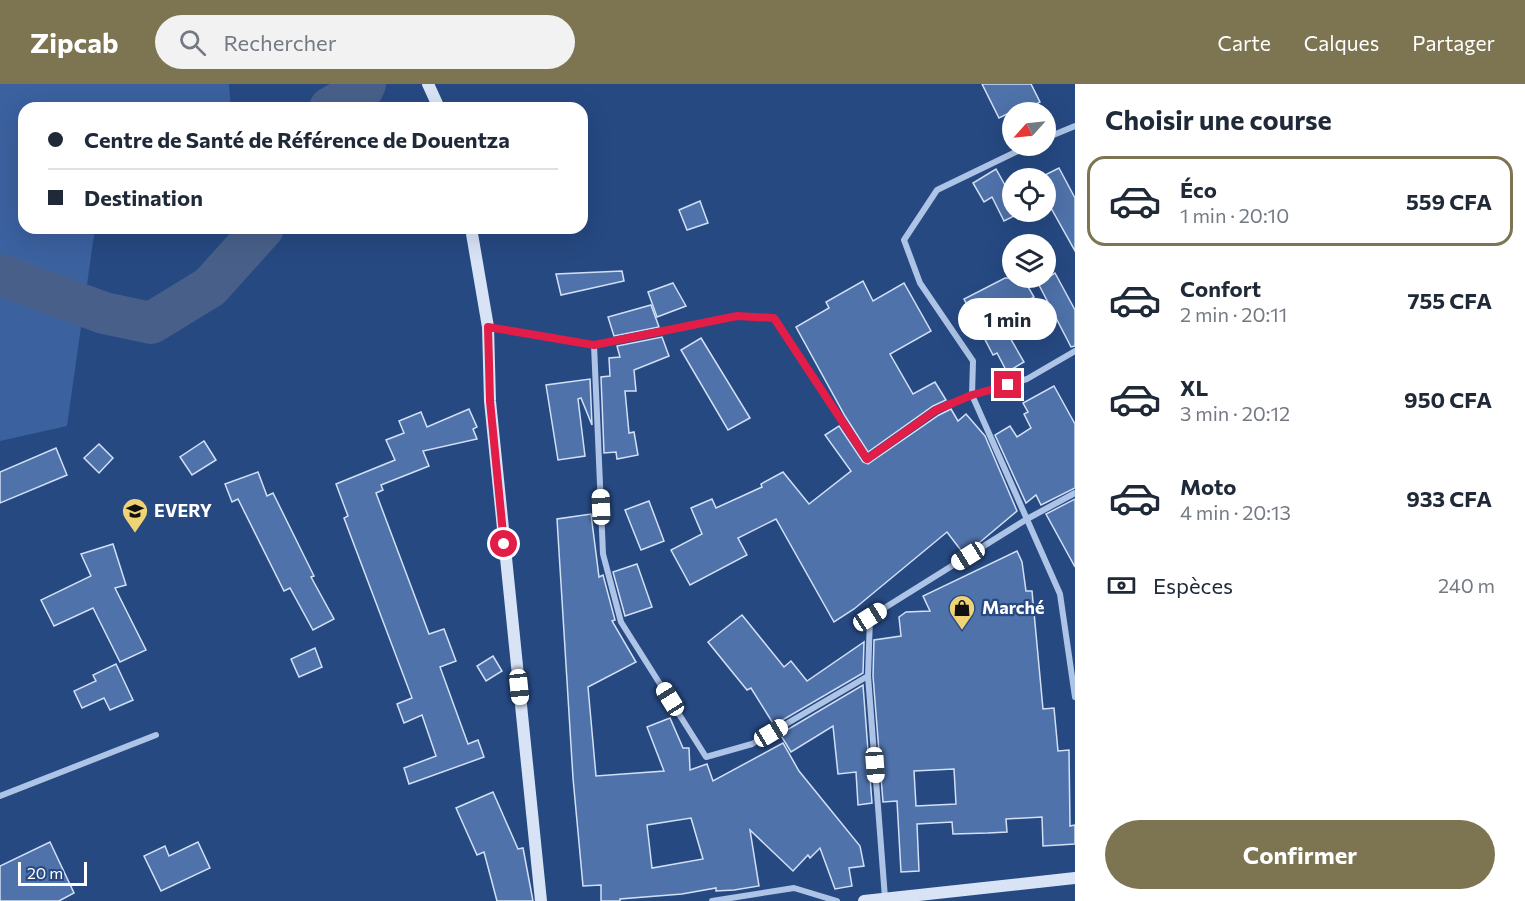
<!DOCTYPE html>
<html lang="fr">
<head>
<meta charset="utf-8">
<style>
	:root { --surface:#fff; --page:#f2f2f3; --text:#1f2937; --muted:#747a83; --line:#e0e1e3; --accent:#7d7552 }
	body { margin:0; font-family:Commissioner,sans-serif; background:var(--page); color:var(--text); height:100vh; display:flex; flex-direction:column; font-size:22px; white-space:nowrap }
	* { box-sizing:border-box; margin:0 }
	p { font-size:20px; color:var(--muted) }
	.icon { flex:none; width:33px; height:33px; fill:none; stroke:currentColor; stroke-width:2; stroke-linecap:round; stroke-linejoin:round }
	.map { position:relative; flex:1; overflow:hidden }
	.details { display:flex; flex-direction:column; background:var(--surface); width:450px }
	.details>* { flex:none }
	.guide { position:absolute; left:18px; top:18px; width:570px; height:132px; border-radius:18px; box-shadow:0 6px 24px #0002; display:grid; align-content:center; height:132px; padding:0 30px; background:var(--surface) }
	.needle { width:39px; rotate:243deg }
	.fabs { position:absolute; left:1002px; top:18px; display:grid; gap:12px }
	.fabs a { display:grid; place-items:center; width:54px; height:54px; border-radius:50%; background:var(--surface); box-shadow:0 6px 24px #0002; font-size:30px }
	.scale { position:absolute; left:18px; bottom:15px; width:69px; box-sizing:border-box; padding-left:6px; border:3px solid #fff; border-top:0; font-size:16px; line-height:21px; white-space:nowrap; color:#fff; -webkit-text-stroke:4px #264982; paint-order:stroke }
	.end { position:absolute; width:27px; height:27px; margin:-14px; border:8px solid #e11d48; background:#fff; box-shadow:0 0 0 3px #fff }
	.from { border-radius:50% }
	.bubble { position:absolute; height:42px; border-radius:21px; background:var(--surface); box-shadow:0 6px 24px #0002; font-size:20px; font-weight:700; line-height:42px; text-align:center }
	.car { position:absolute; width:18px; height:36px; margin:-18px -9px; border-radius:8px; box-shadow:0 0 4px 2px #0007; background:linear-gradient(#fff 24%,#345 0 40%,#fff 0 76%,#345 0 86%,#fff 0) }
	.guide b { display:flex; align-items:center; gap:21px; height:57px; font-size:22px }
	.guide b+b { border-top:2px solid var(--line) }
	.guide i { width:15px; height:15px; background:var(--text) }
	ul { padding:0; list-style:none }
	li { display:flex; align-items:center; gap:18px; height:90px; margin:0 12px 9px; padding:0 18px; border:3px solid transparent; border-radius:18px }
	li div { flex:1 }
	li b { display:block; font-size:22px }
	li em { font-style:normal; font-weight:700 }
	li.current { border-color:var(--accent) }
	li>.icon { width:54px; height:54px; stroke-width:1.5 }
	h2 { padding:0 30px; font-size:27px; line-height:72px }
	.pay { display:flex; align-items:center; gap:15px; height:66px; padding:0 30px; font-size:22px }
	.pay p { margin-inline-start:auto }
	.primary-button { display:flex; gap:12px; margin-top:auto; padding:12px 30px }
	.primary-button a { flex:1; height:69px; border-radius:36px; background:var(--accent); color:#fff; font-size:24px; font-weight:700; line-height:69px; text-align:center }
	header { display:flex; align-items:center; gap:36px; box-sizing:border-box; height:84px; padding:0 30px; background:var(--accent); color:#fff }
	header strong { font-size:28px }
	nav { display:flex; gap:33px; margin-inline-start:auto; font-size:21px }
	.search { width:420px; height:54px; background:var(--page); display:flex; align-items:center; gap:15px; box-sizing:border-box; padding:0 21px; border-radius:33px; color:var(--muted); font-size:22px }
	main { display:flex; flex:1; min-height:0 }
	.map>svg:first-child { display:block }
</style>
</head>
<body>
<header>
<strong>Zipcab</strong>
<div class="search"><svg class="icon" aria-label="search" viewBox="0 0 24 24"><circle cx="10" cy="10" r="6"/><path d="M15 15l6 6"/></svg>Rechercher</div>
<nav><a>Carte</a><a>Calques</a><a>Partager</a></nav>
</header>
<main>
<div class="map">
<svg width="1075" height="817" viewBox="0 0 1075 817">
	<rect width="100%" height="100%" fill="#264982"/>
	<polygon fill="#3b619f" points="0,0 229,0 231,24 24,24 24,144 95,144 67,342 0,357"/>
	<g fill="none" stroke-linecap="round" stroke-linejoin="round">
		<g stroke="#486089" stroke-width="42">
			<polyline points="330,24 362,6 365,0"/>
			<polyline points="0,191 104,229 151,239 210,203 263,144"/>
		</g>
	</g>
	<g fill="#4f72aa" stroke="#d2e0f5" stroke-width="1.5" fill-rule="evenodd">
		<polygon points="982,0 1031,0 1040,18 1022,28 1020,24 999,34"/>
		<polygon points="1059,84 1075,114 1075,167 1046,115 1046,94 1039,94"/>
		<polygon points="996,85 1010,110 1012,109 1012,128 1022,128 1004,137 992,113 984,118 973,99"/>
		<polygon points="700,117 708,139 687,146 679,126"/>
		<polygon points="622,187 624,197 561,211 556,190"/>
		<polygon points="1055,189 1075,226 1075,262 1071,263 1038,199"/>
		<polygon points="1005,194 1023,194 1034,213 998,233 1024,278 1007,288 997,269 993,271 964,215"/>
		<polygon points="863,197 873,217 904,199 931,247 890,270 913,310 935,298 946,316 933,322 868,368 845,332 796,243 829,224 826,218"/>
		<polygon points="673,199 686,222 657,233 648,208"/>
		<polygon points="651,221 659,243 614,252 608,233"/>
		<polygon points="662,253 669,272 634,286 636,307 625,307 629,349 634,348 638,371 617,375 616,368 604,369 601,293 610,292 609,274 620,273 617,262"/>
		<polygon points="701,254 750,334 728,346 681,266"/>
		<polygon points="590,295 592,341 581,314 578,315 585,372 558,376 546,301"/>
		<polygon points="1054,302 1075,340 1075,404 1041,421 1036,411 1026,419 995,351 1010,342 1017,353 1031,344 1024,330 1028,328 1023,319"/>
		<polygon points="469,325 477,343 473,345 477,355 423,367 429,382 381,401 383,406 376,409 429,550 444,545 456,577 440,583 468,660 478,656 484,673 409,700 404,684 436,672 422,631 404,639 397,620 412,614 344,434 348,432 336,400 395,376 386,356 404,349 399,337 421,328 427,343"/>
		<polygon points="951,325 958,337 966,330 985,352 1017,427 979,459 963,469 947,448 854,525 834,538 776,435 738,454 747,471 690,501 671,466 702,450 691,424 712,415 716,424 762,403 761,400 783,388 809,420 851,387 825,351 839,342 863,378 868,380 939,331"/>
		<polygon points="204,357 216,376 192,391 180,373"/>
		<polygon points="99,360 113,374 99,389 84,374"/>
		<polygon points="56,364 67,391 0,419 0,388"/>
		<polygon points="258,388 267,412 273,409 314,492 311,493 334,535 313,546 290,504 284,507 238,415 232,418 225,400"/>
		<polygon points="1075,415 1075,483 1046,430"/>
		<polygon points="649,417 664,457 641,466 625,426"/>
		<path d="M591,430L599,493L603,491L615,536L612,537L636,578L588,603L596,692L664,687L647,643L670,634L683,664H689L690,686L707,680L713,697L783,659L799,687L860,762L864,782L849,784L852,802L835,805L820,764L810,774L808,771L793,787L750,746L759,802L734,806L716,807V804L682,810L620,815V817H601V801L583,802L573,694L557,435ZM691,734L703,775L652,784L647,741Z"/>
		<polygon points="113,460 126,501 115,504 146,566 120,578 93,524 54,542 41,516 91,492 81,470"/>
		<path d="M1017,467L1022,478L1026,507H1032L1043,625L1054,624L1058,667L1069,666L1070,742L1075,741V760L1043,762L1042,733L1006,735L1007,748L988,749L953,750L952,738L917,740L919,787L901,788L897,717L883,718L873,592L874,556L901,552L899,533L906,528L930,527L923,512ZM954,685L956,720L916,722L914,687Z"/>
		<polygon points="637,480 652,523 625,532 613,488"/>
		<polygon points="742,531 784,583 791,577 807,597 864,558 863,589 774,641 751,604 747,606 708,558"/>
		<polygon points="315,564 322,583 299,593 291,575"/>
		<polygon points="493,572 502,587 486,597 477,582"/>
		<polygon points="116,580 133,616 110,626 104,614 82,624 74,607 96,597 93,591"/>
		<polygon points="863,601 872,719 858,721 856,688 838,690 833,642 791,668 780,650"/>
		<polygon points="493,708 518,765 523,764 533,817 497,817 484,768 477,771 456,724"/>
		<polygon points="50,758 74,809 59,817 0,817 0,782"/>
		<polygon points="198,758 210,784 161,807 144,772 165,762 169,772"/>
	</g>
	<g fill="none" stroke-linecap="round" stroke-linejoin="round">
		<g stroke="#aec4e7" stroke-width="6">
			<polyline points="1046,54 1075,42"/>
			<polyline points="1028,62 937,106 904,156 920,199 973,277 972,311 1060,510 1075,613"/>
			<polyline points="488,243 594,261 737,232 774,234 867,375 936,326 972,311 1027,295 1075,267"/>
			<polyline points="594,261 603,470 621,538 706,673 752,660 868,592"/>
			<polyline points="0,712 156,651"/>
			<polyline points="885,814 868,592 870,533 1027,435 1075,409"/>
			<polyline points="712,817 794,804 837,817"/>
		</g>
		<g stroke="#d8e3f6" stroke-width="12">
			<polyline points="428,0 439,24"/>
			<polyline points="471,144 488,243 490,317 541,817"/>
			<polyline points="864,817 1075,794"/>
		</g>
	</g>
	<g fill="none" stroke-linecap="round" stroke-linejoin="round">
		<polyline stroke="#e11d48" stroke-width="8" points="504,460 490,317 488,243 594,261 737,232 774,234 867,375 936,326 972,311 1008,301"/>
	</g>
	<defs>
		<g id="school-pin" transform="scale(1.35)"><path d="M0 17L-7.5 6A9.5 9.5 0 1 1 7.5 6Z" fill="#efd374" stroke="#264982"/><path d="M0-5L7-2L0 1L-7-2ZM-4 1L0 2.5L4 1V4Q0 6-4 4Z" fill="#111"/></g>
		<g id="shop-pin" transform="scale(1.35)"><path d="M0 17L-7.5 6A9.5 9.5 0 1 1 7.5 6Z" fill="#efd374" stroke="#264982"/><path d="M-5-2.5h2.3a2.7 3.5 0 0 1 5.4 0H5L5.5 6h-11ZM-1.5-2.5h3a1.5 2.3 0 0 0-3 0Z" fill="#111"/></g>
	</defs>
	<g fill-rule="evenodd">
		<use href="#school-pin" x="135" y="427"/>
		<use href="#shop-pin" x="962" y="524"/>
	</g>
	<g text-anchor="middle" stroke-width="4.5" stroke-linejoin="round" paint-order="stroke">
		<g font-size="18" font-weight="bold" fill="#fff" stroke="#264982" text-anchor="start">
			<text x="154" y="433">EVERY</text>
			<text x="982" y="530">Marché</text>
		</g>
	</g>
</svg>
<div class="fabs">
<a><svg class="needle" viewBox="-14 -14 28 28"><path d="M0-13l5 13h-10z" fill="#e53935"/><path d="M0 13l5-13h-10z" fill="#747a83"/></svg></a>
<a><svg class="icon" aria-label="locate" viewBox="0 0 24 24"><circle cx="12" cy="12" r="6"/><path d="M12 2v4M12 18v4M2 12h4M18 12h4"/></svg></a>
<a><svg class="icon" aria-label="layers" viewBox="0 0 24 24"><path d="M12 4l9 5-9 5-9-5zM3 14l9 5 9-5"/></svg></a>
</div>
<div class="scale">20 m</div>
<i class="end from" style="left:504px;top:460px"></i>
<i class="end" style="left:1008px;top:301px"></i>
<div class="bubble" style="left:958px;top:214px;width:99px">1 min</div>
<i class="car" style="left:601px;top:423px;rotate:358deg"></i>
<i class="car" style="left:968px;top:472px;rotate:238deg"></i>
<i class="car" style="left:870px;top:533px;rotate:58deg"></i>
<i class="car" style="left:519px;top:603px;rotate:174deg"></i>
<i class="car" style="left:670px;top:615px;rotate:328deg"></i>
<i class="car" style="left:771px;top:649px;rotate:59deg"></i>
<i class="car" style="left:875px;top:681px;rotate:176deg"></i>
<div class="guide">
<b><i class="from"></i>Centre de Santé de Référence de Douentza</b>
<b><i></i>Destination</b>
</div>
</div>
<section class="details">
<h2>Choisir une course</h2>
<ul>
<li class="current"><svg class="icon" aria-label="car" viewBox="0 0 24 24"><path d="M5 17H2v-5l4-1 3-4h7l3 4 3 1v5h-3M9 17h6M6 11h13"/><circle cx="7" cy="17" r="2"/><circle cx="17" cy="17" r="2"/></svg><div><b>Éco</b><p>1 min · 20:10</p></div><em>559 CFA</em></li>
<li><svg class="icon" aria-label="car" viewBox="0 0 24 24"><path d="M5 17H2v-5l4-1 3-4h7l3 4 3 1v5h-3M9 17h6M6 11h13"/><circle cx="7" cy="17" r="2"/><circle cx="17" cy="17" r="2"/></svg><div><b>Confort</b><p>2 min · 20:11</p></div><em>755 CFA</em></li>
<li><svg class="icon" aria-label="car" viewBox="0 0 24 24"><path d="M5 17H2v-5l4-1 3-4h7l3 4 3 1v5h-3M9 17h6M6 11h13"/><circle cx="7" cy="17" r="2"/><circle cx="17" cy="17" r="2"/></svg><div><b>XL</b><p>3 min · 20:12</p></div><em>950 CFA</em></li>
<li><svg class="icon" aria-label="car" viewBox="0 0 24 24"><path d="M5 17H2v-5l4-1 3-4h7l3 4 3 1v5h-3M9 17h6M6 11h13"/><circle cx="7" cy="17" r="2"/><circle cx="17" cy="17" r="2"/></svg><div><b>Moto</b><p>4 min · 20:13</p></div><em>933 CFA</em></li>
</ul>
<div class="pay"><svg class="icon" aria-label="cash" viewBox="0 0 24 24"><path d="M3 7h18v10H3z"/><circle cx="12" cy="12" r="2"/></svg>Espèces<p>240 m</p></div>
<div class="primary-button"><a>Confirmer</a></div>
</section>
</main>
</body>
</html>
